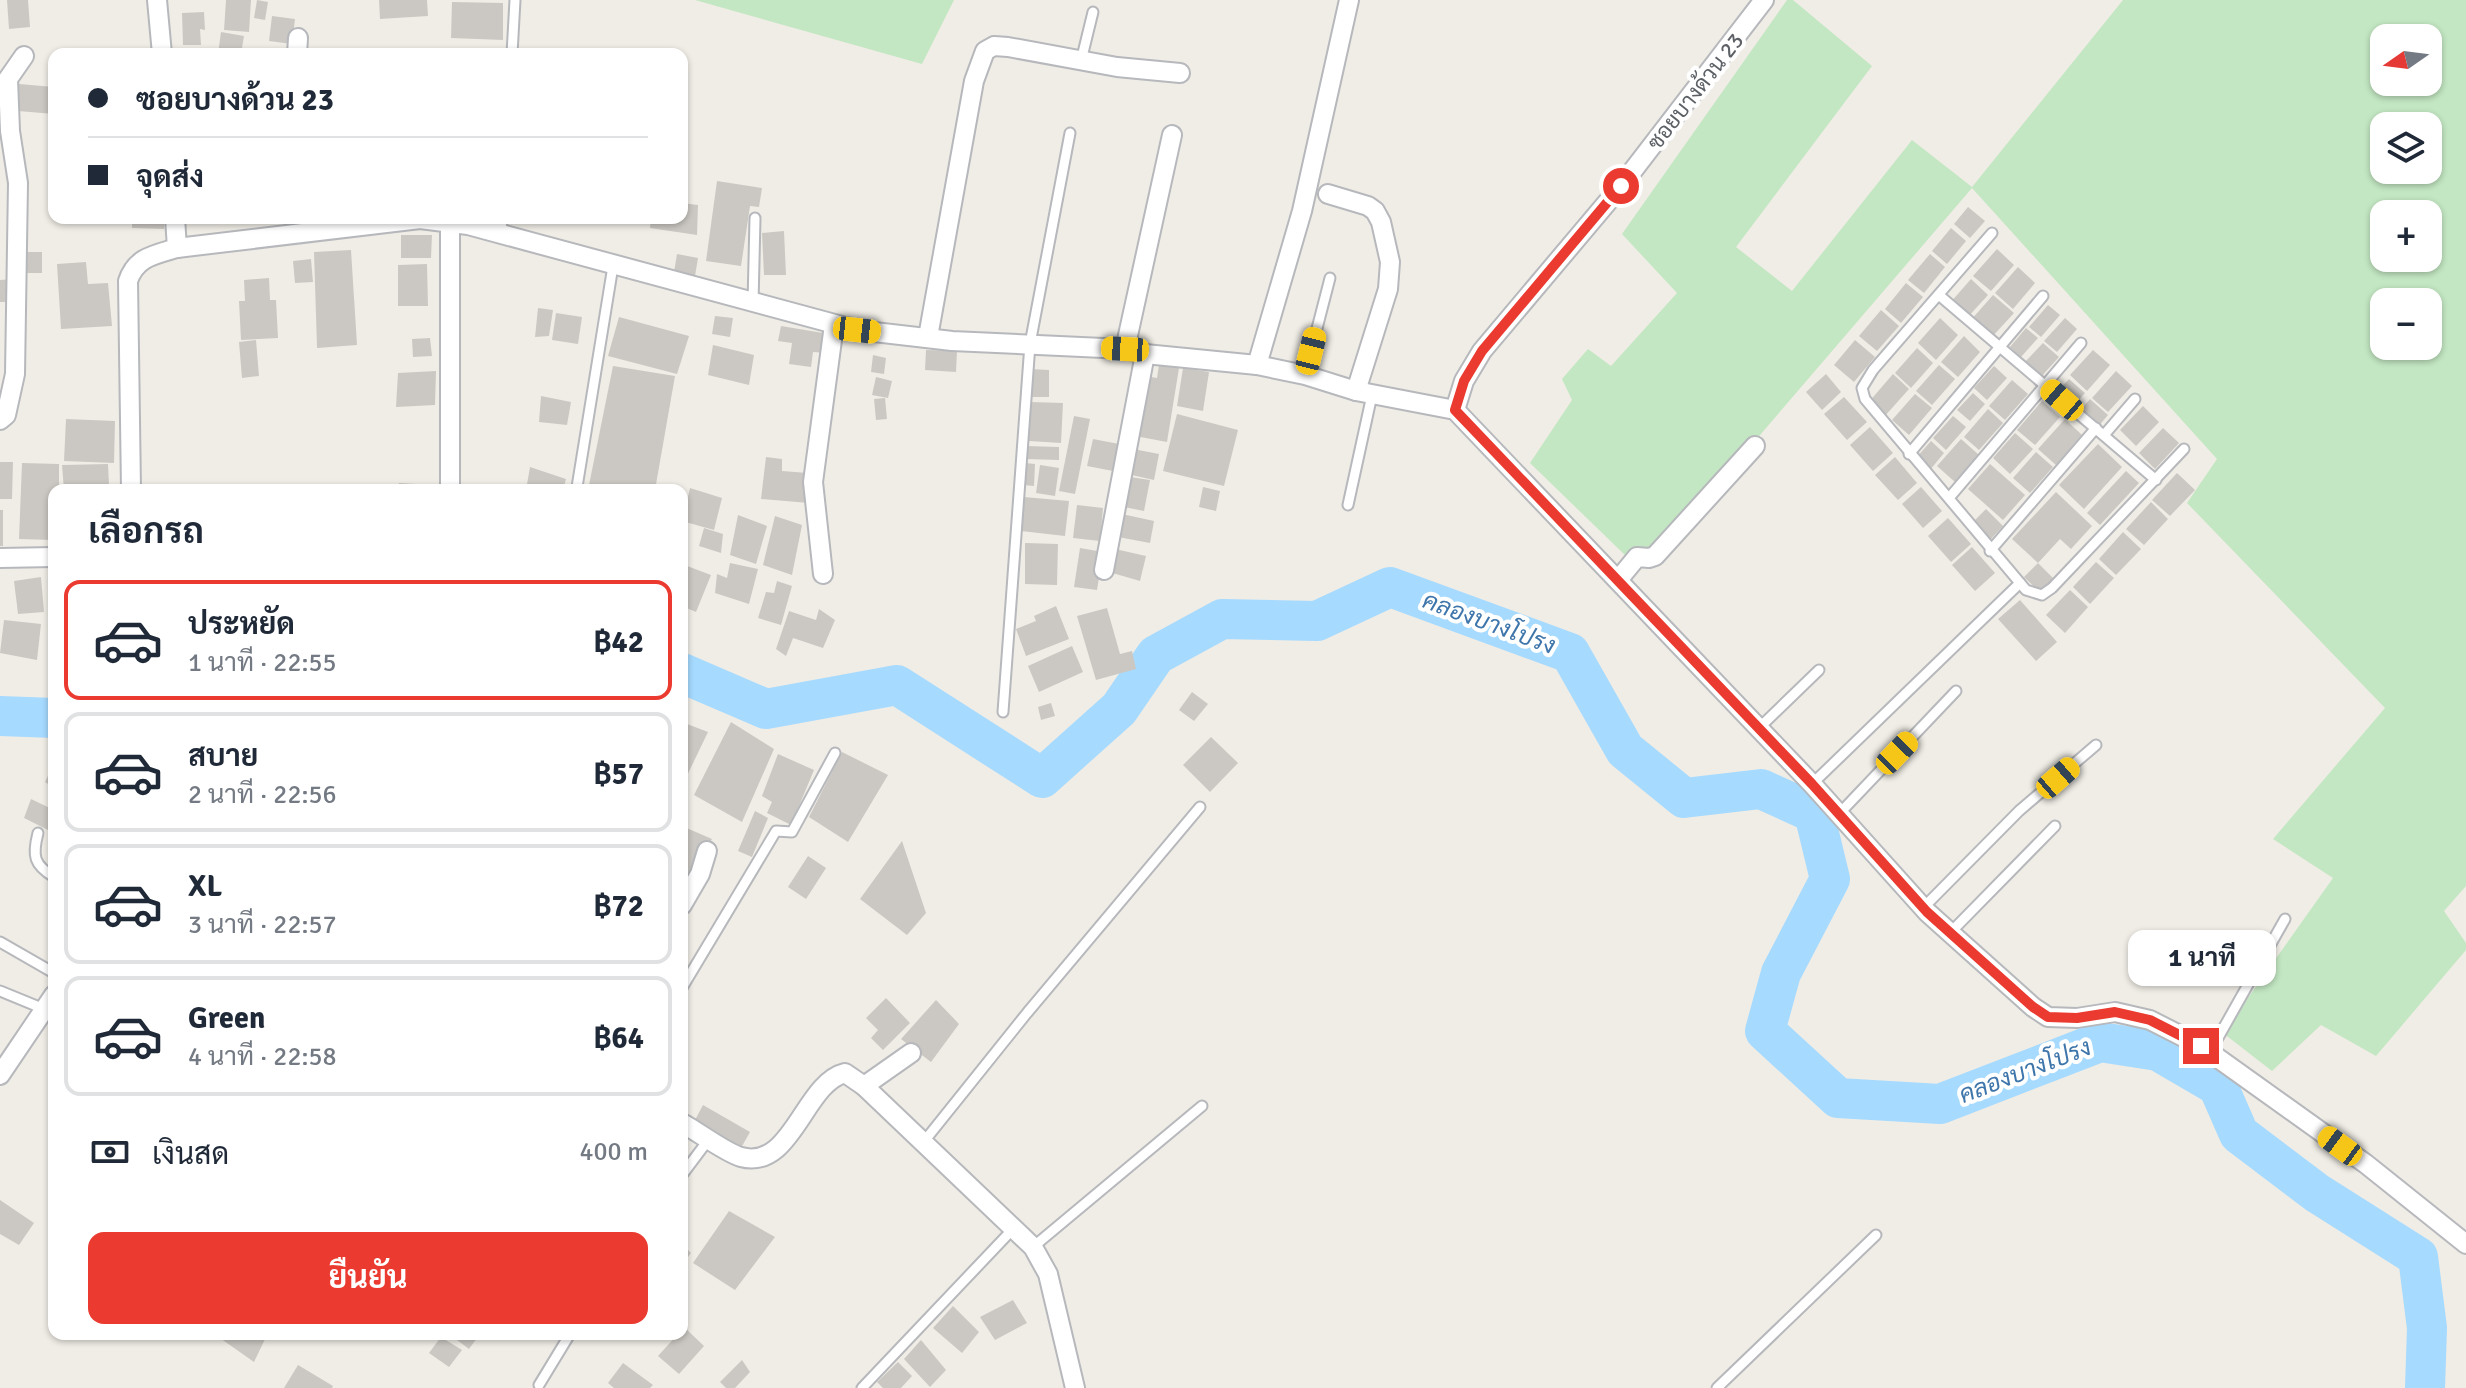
<!DOCTYPE html>
<html lang="th">
<head>
<meta charset="utf-8">
<style>
	:root { --surface:#fff; --page:#f2f2f3; --text:#1f2937; --muted:#747a83; --line:#e0e1e3; --accent:#eb3a30 }
	body { margin:0; font-family:Signika,Sarabun,sans-serif; background:var(--page); color:var(--text); height:100vh; display:flex; flex-direction:column; font-size:30px; white-space:nowrap }
	* { box-sizing:border-box; margin:0 }
	p { font-size:26px; color:var(--muted) }
	.icon { flex:none; width:44px; height:44px; fill:none; stroke:currentColor; stroke-width:2; stroke-linecap:round; stroke-linejoin:round }
	.map { position:relative; flex:1; overflow:hidden }
	.side { position:absolute; left:48px; top:484px; width:640px; height:856px; display:flex; flex-direction:column; background:var(--surface); border-radius:16px; box-shadow:0 2px 6px #0004 }
	.side>* { flex:none }
	.top-card { position:absolute; left:48px; top:48px; width:640px; height:176px; border-radius:16px; box-shadow:0 2px 6px #0004; display:grid; align-content:center; height:176px; padding:0 40px; background:var(--surface) }
	.needle { width:52px; rotate:256deg }
	.buttons { position:absolute; left:2370px; top:24px; display:grid; gap:16px }
	.buttons a { display:grid; place-items:center; width:72px; height:72px; border-radius:16px; background:var(--surface); box-shadow:0 2px 6px #0004; font-size:40px }
	.end { position:absolute; width:36px; height:36px; margin:-18px; border:10px solid #eb3a30; background:#fff; box-shadow:0 0 0 4px #fff }
	.from { border-radius:50% }
	.bubble { position:absolute; height:56px; border-radius:16px; background:var(--surface); box-shadow:0 2px 6px #0004; font-size:26px; font-weight:700; line-height:56px; text-align:center }
	.car { position:absolute; width:24px; height:48px; margin:-24px -12px; border-radius:10px; box-shadow:0 0 6px 2px #0007; background:linear-gradient(#f5c518 24%,#345 0 40%,#f5c518 0 76%,#345 0 86%,#f5c518 0) }
	.top-card b { display:flex; align-items:center; gap:28px; height:76px; font-size:30px }
	.top-card b+b { border-top:2px solid var(--line) }
	.top-card i { width:20px; height:20px; background:var(--text) }
	ul { padding:0; list-style:none }
	li { display:flex; align-items:center; gap:24px; height:120px; margin:0 16px 12px; padding:0 24px; border:4px solid var(--line); border-radius:16px }
	li div { flex:1 }
	li b { display:block; font-size:30px }
	li em { font-style:normal; font-weight:700 }
	li.current { border-color:var(--accent) }
	li>.icon { width:72px; height:72px; stroke-width:1.5 }
	h2 { padding:0 40px; font-size:36px; line-height:96px }
	.pay { display:flex; align-items:center; gap:20px; height:88px; padding:0 40px; font-size:30px }
	.pay p { margin-inline-start:auto }
	.action { display:flex; gap:16px; margin-top:auto; padding:16px 40px }
	.action a { flex:1; height:92px; border-radius:16px; background:var(--accent); color:#fff; font-size:32px; font-weight:700; line-height:92px; text-align:center }
	.map>svg:first-child { display:block }
</style>
</head>
<body>
<div class="map">
<svg width="2466" height="1388" viewBox="0 0 2466 1388">
	<rect width="100%" height="100%" fill="#f0ede6"/>
	<g fill="#c3e7c2" fill-rule="evenodd">
		<polygon points="695,0 954,0 922,64"/>
		<path d="M1787,0H1793L1872,66L1736,247L1792,291L1912,140L1972,187L2123,0H2466V886L2444,911L2466,943V950L2376,1056L2321,1025L2272,1071L2223,1033L2333,878L2273,839L2385,708L2187,503L2217,459L1972,188L1651,562L1628,558L1530,463L1572,400L1562,379L1588,349L1611,366L1677,293L1622,234ZM2384,38H2428V82H2384ZM2384,126H2428V170H2384ZM2384,214H2428V258H2384ZM2384,302H2428V346H2384Z"/>
	</g>
	<g fill="none" stroke-linecap="round" stroke-linejoin="round">
		<g stroke="#a6daff" stroke-width="40">
			<polyline points="682,673 766,709 897,685 1042,778 1119,709 1156,655 1222,619 1317,621 1390,587 1570,653 1625,750 1684,798 1761,789 1814,813 1830,879 1781,973 1765,1031 1838,1098 1940,1104 2100,1042 2158,1051 2218,1086 2239,1134 2317,1193 2418,1257 2427,1328 2425,1388"/>
			<polyline points="0,716 54,718"/>
		</g>
	</g>
	<g fill="#cbc8c3">
		<polygon points="7,0 28,0 30,27 9,29"/>
		<polygon points="226,0 251,0 249,32 224,30"/>
		<polygon points="257,0 268,2 265,20 254,18"/>
		<polygon points="379,0 427,0 428,16 380,19"/>
		<polygon points="452,2 503,3 503,40 451,38"/>
		<polygon points="204,12 205,30 200,29 201,45 183,45 182,13"/>
		<polygon points="272,16 295,19 292,44 269,41"/>
		<polygon points="221,32 244,36 241,54 218,54"/>
		<polygon points="198,48 199,54 175,54 175,49"/>
		<polygon points="19,84 54,87 54,114 18,111"/>
		<polygon points="717,181 762,188 759,207 750,206 741,266 706,261"/>
		<polygon points="682,203 698,205 697,235 650,228 651,218 682,218"/>
		<polygon points="1968,207 1985,221 1970,238 1954,224"/>
		<polygon points="132,218 164,218 164,229 132,228"/>
		<polygon points="222,218 250,218 250,222 222,224"/>
		<polygon points="296,218 340,218 340,220 296,226"/>
		<polygon points="1951,228 1966,241 1947,264 1932,251"/>
		<polygon points="784,231 786,275 764,275 762,233"/>
		<polygon points="401,235 432,235 431,258 401,258"/>
		<polygon points="1997,249 2014,265 1991,291 1973,276"/>
		<polygon points="351,250 357,345 317,348 314,252"/>
		<rect x="21" y="252" width="21" height="21"/>
		<polygon points="677,254 698,258 695,276 674,272"/>
		<polygon points="1930,254 1945,267 1924,293 1908,280"/>
		<polygon points="311,259 313,282 295,283 293,261"/>
		<polygon points="86,262 88,284 108,283 112,326 61,329 57,264"/>
		<polygon points="427,264 428,306 398,306 398,265"/>
		<polygon points="2018,267 2035,283 2013,309 1995,293"/>
		<polygon points="269,278 270,300 276,300 278,338 241,340 239,301 245,301 244,280"/>
		<polygon points="14,279 15,302 0,302 0,280"/>
		<polygon points="1971,279 1988,295 1967,318 1950,303"/>
		<polygon points="1906,283 1923,297 1901,323 1885,309"/>
		<polygon points="1993,295 2014,313 1991,338 1971,320"/>
		<polygon points="2048,305 2060,315 2041,337 2029,327"/>
		<polygon points="538,308 553,310 549,336 535,337"/>
		<polygon points="1881,310 1899,326 1877,351 1859,336"/>
		<polygon points="556,313 582,317 578,344 552,340"/>
		<polygon points="715,316 733,318 730,337 712,334"/>
		<polygon points="619,317 689,336 677,374 608,356"/>
		<polygon points="1940,318 1958,335 1936,360 1918,343"/>
		<polygon points="2065,318 2077,329 2057,352 2044,341"/>
		<polygon points="781,326 829,334 826,353 813,352 811,367 789,364 792,343 778,341"/>
		<polygon points="2026,328 2038,338 2021,357 2010,347"/>
		<polygon points="1964,336 1980,352 1958,377 1941,362"/>
		<polygon points="430,338 432,356 413,357 412,339"/>
		<polygon points="256,340 259,376 242,378 239,342"/>
		<polygon points="1855,340 1875,357 1854,382 1834,365"/>
		<polygon points="2043,343 2059,357 2039,379 2023,364"/>
		<polygon points="713,345 754,355 749,385 708,375"/>
		<polygon points="1917,348 1933,363 1911,388 1895,373"/>
		<polygon points="926,350 957,351 956,372 925,370"/>
		<polygon points="2093,350 2110,365 2087,391 2070,375"/>
		<polygon points="873,355 886,358 884,374 871,372"/>
		<polygon points="1159,365 1179,368 1167,442 1135,436 1146,376 1157,378"/>
		<polygon points="1939,365 1955,379 1932,405 1916,391"/>
		<polygon points="613,366 675,376 655,490 588,490"/>
		<polygon points="1994,366 2007,378 1987,400 1974,388"/>
		<polygon points="1183,368 1209,372 1203,411 1177,406"/>
		<polygon points="1030,369 1049,370 1049,397 1030,397"/>
		<polygon points="436,371 435,405 396,407 398,373"/>
		<polygon points="2116,371 2132,386 2108,412 2092,398"/>
		<polygon points="1826,374 1841,392 1822,410 1806,392"/>
		<polygon points="1893,374 1909,389 1884,417 1868,403"/>
		<polygon points="876,377 892,381 888,398 872,395"/>
		<polygon points="2069,379 2085,393 2072,407 2056,393"/>
		<polygon points="2012,380 2028,394 2005,420 1989,406"/>
		<polygon points="1973,393 1985,404 1970,421 1957,410"/>
		<polygon points="1915,394 1932,408 1909,435 1892,420"/>
		<polygon points="541,396 571,402 567,425 539,422"/>
		<polygon points="1844,397 1867,422 1847,440 1824,414"/>
		<polygon points="885,398 887,419 876,420 874,399"/>
		<polygon points="2090,399 2108,415 2097,428 2079,412"/>
		<polygon points="2042,401 2060,417 2035,445 2017,430"/>
		<polygon points="1030,402 1063,403 1061,443 1029,441"/>
		<polygon points="2143,406 2159,422 2136,446 2120,430"/>
		<polygon points="1988,409 2003,423 1979,450 1964,437"/>
		<polygon points="1177,414 1238,430 1224,486 1163,471"/>
		<polygon points="1074,416 1090,419 1075,494 1059,491"/>
		<polygon points="1953,416 1966,427 1946,450 1933,438"/>
		<polygon points="66,419 115,421 114,463 64,461"/>
		<polygon points="2065,419 2082,435 2056,465 2038,449"/>
		<polygon points="1870,427 1893,453 1873,471 1850,445"/>
		<polygon points="2163,428 2179,443 2155,469 2139,453"/>
		<polygon points="2015,433 2033,449 2010,474 1993,458"/>
		<polygon points="1093,439 1119,444 1113,471 1087,466"/>
		<polygon points="1961,439 1979,455 1955,482 1937,466"/>
		<polygon points="1931,441 1944,453 1930,470 1916,458"/>
		<polygon points="2098,444 2122,467 2084,509 2059,485"/>
		<polygon points="1026,446 1059,447 1059,460 1025,459"/>
		<polygon points="1128,448 1159,454 1154,480 1123,473"/>
		<polygon points="2036,452 2053,467 2030,493 2013,478"/>
		<polygon points="766,457 782,459 782,471 808,473 809,503 761,499"/>
		<polygon points="1895,457 1917,483 1898,500 1875,475"/>
		<polygon points="0,462 13,462 12,499 0,499"/>
		<polygon points="22,463 59,464 59,490 54,490 54,540 19,539"/>
		<polygon points="1025,463 1035,464 1034,486 1023,485"/>
		<polygon points="108,464 109,485 87,486 88,490 64,490 62,465"/>
		<polygon points="1990,464 2025,495 2003,520 1968,489"/>
		<polygon points="1040,465 1059,468 1055,496 1036,493"/>
		<polygon points="530,467 566,479 563,490 526,490"/>
		<polygon points="2126,471 2139,483 2100,525 2087,513"/>
		<polygon points="2177,473 2195,490 2170,516 2152,500"/>
		<polygon points="1130,477 1150,480 1144,511 1124,507"/>
		<polygon points="399,483 432,485 432,490 398,490"/>
		<polygon points="1203,487 1220,491 1216,511 1199,507"/>
		<polygon points="1921,487 1942,511 1923,528 1902,504"/>
		<polygon points="690,488 722,498 714,530 682,521"/>
		<polygon points="2056,492 2092,526 2071,549 2060,539 2038,563 2012,539"/>
		<polygon points="1024,497 1069,501 1065,536 1021,531"/>
		<polygon points="2151,502 2168,519 2144,545 2126,529"/>
		<polygon points="1077,505 1103,508 1100,541 1073,538"/>
		<polygon points="1986,509 2003,526 1990,540 1972,523"/>
		<rect x="0" y="510" width="3" height="36"/>
		<polygon points="1122,514 1154,521 1150,543 1118,537"/>
		<polygon points="738,515 767,526 756,564 730,555"/>
		<polygon points="775,516 802,525 792,575 763,565"/>
		<polygon points="1948,518 1971,544 1951,562 1928,536"/>
		<polygon points="704,528 723,534 721,553 699,546"/>
		<polygon points="2123,532 2141,549 2116,575 2099,559"/>
		<polygon points="1025,543 1058,544 1057,585 1025,584"/>
		<polygon points="1972,547 1995,573 1975,591 1952,565"/>
		<polygon points="1080,548 1103,552 1097,590 1074,587"/>
		<polygon points="1115,549 1146,556 1140,581 1109,572"/>
		<polygon points="2096,562 2114,578 2090,604 2073,587"/>
		<polygon points="730,563 758,569 749,604 715,593 717,574 727,578"/>
		<polygon points="2038,563 2055,580 2042,594 2024,577"/>
		<polygon points="682,564 711,575 696,612 682,606"/>
		<polygon points="41,577 44,612 18,614 14,581"/>
		<polygon points="777,581 792,586 781,625 758,618 766,592 774,593"/>
		<polygon points="2070,590 2088,607 2065,633 2046,615"/>
		<polygon points="2020,600 2057,642 2036,661 1998,619"/>
		<polygon points="1056,606 1069,639 1026,656 1016,629 1036,621 1034,616"/>
		<polygon points="1107,608 1120,654 1132,651 1136,669 1096,680 1077,616"/>
		<polygon points="819,609 835,620 823,648 793,638 786,656 776,649 789,611 816,620"/>
		<polygon points="4,620 41,624 37,660 0,653"/>
		<polygon points="1072,646 1083,672 1039,692 1028,666"/>
		<polygon points="1192,692 1208,704 1194,721 1179,710"/>
		<polygon points="1051,703 1055,716 1041,720 1038,707"/>
		<polygon points="682,722 708,732 682,786"/>
		<polygon points="731,722 774,749 742,822 694,795"/>
		<polygon points="1211,737 1238,763 1210,792 1183,765"/>
		<polygon points="842,752 888,775 848,842 809,817"/>
		<polygon points="778,754 814,770 791,825 767,813 772,802 762,796"/>
		<polygon points="54,763 54,788 45,782"/>
		<polygon points="31,799 54,810 54,824 50,831 24,818"/>
		<polygon points="755,811 768,818 752,857 738,851"/>
		<polygon points="682,826 712,839 687,880 682,877"/>
		<polygon points="902,841 926,913 907,935 860,899"/>
		<polygon points="808,856 826,868 806,899 788,887"/>
		<polygon points="886,998 910,1023 883,1050 871,1038 878,1030 866,1018"/>
		<polygon points="936,1000 959,1024 931,1062 901,1039"/>
		<polygon points="703,1105 750,1132 741,1148 694,1122"/>
		<polygon points="0,1200 34,1223 19,1245 0,1234"/>
		<polygon points="729,1211 775,1237 735,1290 693,1263"/>
		<polygon points="682,1244 691,1253 682,1265"/>
		<polygon points="1013,1300 1027,1323 995,1340 980,1317"/>
		<polygon points="953,1306 979,1332 962,1353 933,1328"/>
		<polygon points="684,1327 704,1346 679,1374 658,1356 678,1334 682,1334"/>
		<polygon points="219,1334 266,1334 267,1335 254,1362 217,1336"/>
		<polygon points="449,1334 480,1334 469,1349"/>
		<polygon points="441,1337 462,1350 449,1367 429,1353"/>
		<polygon points="921,1340 946,1370 930,1387 904,1359"/>
		<polygon points="742,1360 750,1372 735,1388 726,1388 720,1382"/>
		<polygon points="898,1362 912,1376 901,1388 883,1388 877,1382"/>
		<polygon points="623,1363 653,1385 650,1388 614,1388 608,1383"/>
		<polygon points="298,1365 333,1386 332,1388 284,1388"/>
	</g>
	<g fill="none" stroke-linecap="round" stroke-linejoin="round">
		<g stroke="#b6b8bc" stroke-width="13">
			<g id="lane">
				<polyline points="512,54 515,0"/>
				<polyline points="1081,61 1093,12"/>
				<polyline points="1992,233 1873,370 1862,388 1865,399 2026,590 2042,595 2052,588 2184,449"/>
				<polyline points="501,234 502,218"/>
				<polyline points="1940,296 2156,480"/>
				<polyline points="753,304 755,218"/>
				<polyline points="1305,375 1330,278"/>
				<polyline points="2104,435 2135,399"/>
				<polyline points="1909,454 2043,296"/>
				<polyline points="577,487 613,266"/>
				<polyline points="1949,498 2081,343"/>
				<polyline points="1348,505 1372,395"/>
				<polyline points="1990,551 2096,428"/>
				<polyline points="1003,712 1030,344 1070,133"/>
				<polyline points="1759,728 1819,670"/>
				<polyline points="1812,784 2020,583"/>
				<polyline points="1838,815 1956,691"/>
				<path d="M38,833C32,856 34,865 54,877"/>
				<polyline points="1923,908 2019,811 2096,745"/>
				<polyline points="1950,933 2055,826"/>
				<polyline points="0,942 54,973"/>
				<polyline points="682,988 776,831 792,832 835,753"/>
				<polyline points="0,991 44,1009"/>
				<polyline points="2210,1052 2285,919"/>
				<polyline points="922,1144 1027,1013 1200,807"/>
				<polyline points="682,1175 709,1139"/>
				<polyline points="1033,1247 1202,1106"/>
				<polyline points="539,1385 570,1334"/>
				<polyline points="862,1388 1013,1229"/>
				<polyline points="1717,1388 1876,1235"/>
			</g>
		</g>
		<g stroke="#b6b8bc" stroke-width="22">
			<g id="street">
				<polyline points="157,0 162,54"/>
				<polyline points="297,54 298,38"/>
				<polyline points="1328,194 1368,206 1375,211 1381,222 1390,262 1388,289 1356,391"/>
				<polyline points="175,218 177,248"/>
				<polyline points="450,223 450,490"/>
				<polyline points="928,337 974,81 985,51 994,46 1008,47 1117,67 1180,73"/>
				<polyline points="1125,349 1172,135"/>
				<polyline points="1257,365 1302,211 1349,0"/>
				<polyline points="1455,410 1464,381 1482,351 1621,186 1764,0"/>
				<polyline points="0,420 6,415 15,374 18,183 10,131 8,79 24,56"/>
				<path d="M131,490L128,281C136,257 154,255 177,248L420,219L468,225L857,330L952,341L1125,349L1145,354L1257,365L1305,375L1356,391L1455,410L1812,784L1927,912L2033,1007L2048,1017L2077,1018L2115,1012L2150,1020L2201,1046L2366,1164L2466,1244"/>
				<polyline points="0,558 54,557"/>
				<polyline points="1104,570 1145,354"/>
				<polyline points="823,574 813,482 834,325"/>
				<polyline points="1618,580 1637,557 1649,558 1655,556 1755,446"/>
				<polyline points="682,905 700,874 707,851"/>
				<polyline points="0,1075 54,995"/>
				<polyline points="864,1086 911,1053"/>
				<path d="M682,1123C697,1131 726,1153 741,1157C792,1171 804,1083 845,1073L864,1086L1033,1247L1048,1274L1075,1388"/>
			</g>
		</g>
		<use href="#lane" stroke="#fff" stroke-width="9"/>
		<use href="#street" stroke="#fff" stroke-width="18"/>
	</g>
	<g fill="none" stroke-linecap="round" stroke-linejoin="round">
		<polyline stroke="#eb3a30" stroke-width="10" points="1621,186 1482,351 1464,381 1455,410 1812,784 1927,912 2033,1007 2048,1017 2077,1018 2115,1012 2150,1020 2201,1046"/>
	</g>
	<g text-anchor="middle" stroke-width="8" stroke-linejoin="round" paint-order="stroke">
		<g font-size="22" fill="#5d6166" stroke="#fff">
			<text transform="translate(1695 91) rotate(-52)" y="8">ซอยบางด้วน 23</text>
		</g>
		<g font-size="24" font-style="italic" fill="#3e75aa" stroke="#fff">
			<text transform="translate(1489 623) rotate(20)" y="8">คลองบางโปรง</text>
			<text transform="translate(2025 1071) rotate(-21)" y="8">คลองบางโปรง</text>
		</g>
	</g>
</svg>
<div class="buttons">
<a><svg class="needle" viewBox="-14 -14 28 28"><path d="M0-13l5 13h-10z" fill="#e53935"/><path d="M0 13l5-13h-10z" fill="#747a83"/></svg></a>
<a><svg class="icon" aria-label="layers" viewBox="0 0 24 24"><path d="M12 4l9 5-9 5-9-5zM3 14l9 5 9-5"/></svg></a>
<a>+</a>
<a>−</a>
</div>
<i class="end from" style="left:1621px;top:186px"></i>
<i class="end" style="left:2201px;top:1046px"></i>
<div class="bubble" style="left:2128px;top:930px;width:148px">1 นาที</div>
<i class="car" style="left:857px;top:330px;rotate:96deg"></i>
<i class="car" style="left:1125px;top:349px;rotate:273deg"></i>
<i class="car" style="left:1311px;top:351px;rotate:14deg"></i>
<i class="car" style="left:2062px;top:400px;rotate:311deg"></i>
<i class="car" style="left:1897px;top:753px;rotate:44deg"></i>
<i class="car" style="left:2058px;top:778px;rotate:49deg"></i>
<i class="car" style="left:2340px;top:1146px;rotate:306deg"></i>
<div class="top-card">
<b><i class="from"></i>ซอยบางด้วน 23</b>
<b><i></i>จุดส่ง</b>
</div>
<section class="side">
<h2>เลือกรถ</h2>
<ul>
<li class="current"><svg class="icon" aria-label="car" viewBox="0 0 24 24"><path d="M5 17H2v-5l4-1 3-4h7l3 4 3 1v5h-3M9 17h6M6 11h13"/><circle cx="7" cy="17" r="2"/><circle cx="17" cy="17" r="2"/></svg><div><b>ประหยัด</b><p>1 นาที · 22:55</p></div><em>฿42</em></li>
<li><svg class="icon" aria-label="car" viewBox="0 0 24 24"><path d="M5 17H2v-5l4-1 3-4h7l3 4 3 1v5h-3M9 17h6M6 11h13"/><circle cx="7" cy="17" r="2"/><circle cx="17" cy="17" r="2"/></svg><div><b>สบาย</b><p>2 นาที · 22:56</p></div><em>฿57</em></li>
<li><svg class="icon" aria-label="car" viewBox="0 0 24 24"><path d="M5 17H2v-5l4-1 3-4h7l3 4 3 1v5h-3M9 17h6M6 11h13"/><circle cx="7" cy="17" r="2"/><circle cx="17" cy="17" r="2"/></svg><div><b>XL</b><p>3 นาที · 22:57</p></div><em>฿72</em></li>
<li><svg class="icon" aria-label="car" viewBox="0 0 24 24"><path d="M5 17H2v-5l4-1 3-4h7l3 4 3 1v5h-3M9 17h6M6 11h13"/><circle cx="7" cy="17" r="2"/><circle cx="17" cy="17" r="2"/></svg><div><b>Green</b><p>4 นาที · 22:58</p></div><em>฿64</em></li>
</ul>
<div class="pay"><svg class="icon" aria-label="cash" viewBox="0 0 24 24"><path d="M3 7h18v10H3z"/><circle cx="12" cy="12" r="2"/></svg>เงินสด<p>400 m</p></div>
<div class="action"><a>ยืนยัน</a></div>
</section>
</div>
</body>
</html>
